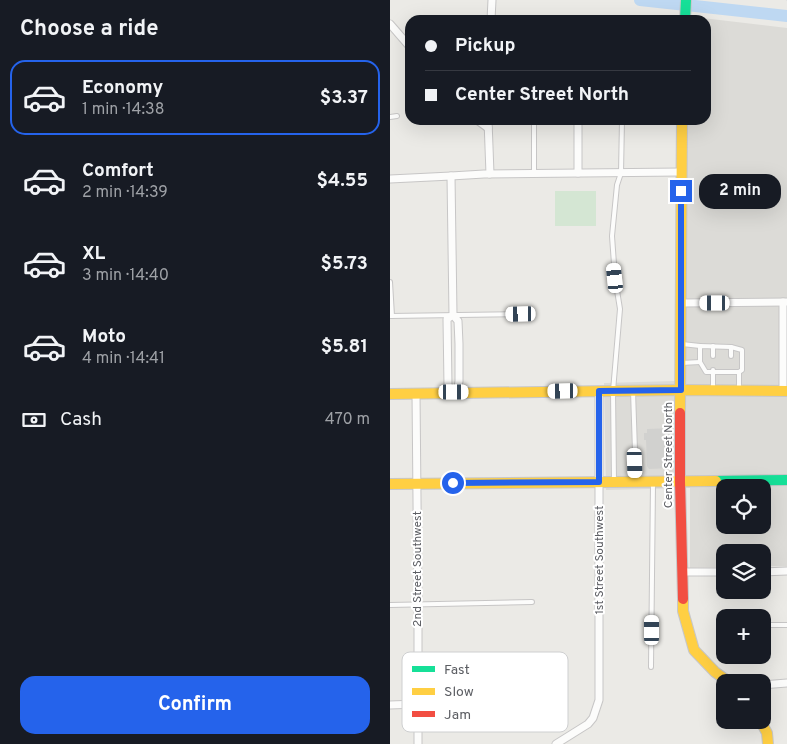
<!DOCTYPE html>
<html lang="en">
<head>
<meta charset="utf-8">
<style>
	:root { --surface:#171b24; --page:#20242c; --text:#f1f3f6; --muted:#9ea1a6; --line:#363941; --accent:#2563eb }
	body { margin:0; font-family:Overpass,sans-serif; background:var(--page); color:var(--text); height:100vh; display:flex; flex-direction:column; font-size:19px; white-space:nowrap }
	* { box-sizing:border-box; margin:0 }
	p { font-size:16px; color:var(--muted) }
	.icon { flex:none; width:28px; height:28px; fill:none; stroke:currentColor; stroke-width:2; stroke-linecap:round; stroke-linejoin:round }
	.map { position:relative; flex:1; overflow:hidden }
	.details { display:flex; flex-direction:column; background:var(--surface); width:390px }
	.details>* { flex:none }
	.hud { position:absolute; left:15px; top:15px; width:306px; height:110px; border-radius:15px; box-shadow:0 5px 20px #0002; display:grid; align-content:center; height:110px; padding:0 20px; background:var(--surface) }
	.controls { position:absolute; left:326px; top:479px; display:grid; gap:10px }
	.controls a { display:grid; place-items:center; width:55px; height:55px; border-radius:10px; background:var(--surface); box-shadow:0 5px 20px #0002; font-size:25px }
	.end { position:absolute; width:22px; height:22px; margin:-11px; border:6px solid #2563eb; background:#fff; box-shadow:0 0 0 2px #fff }
	.from { border-radius:50% }
	.bubble { position:absolute; height:35px; border-radius:15px; background:var(--surface); box-shadow:0 5px 20px #0002; font-size:16px; font-weight:700; line-height:35px; text-align:center }
	.car { position:absolute; width:15px; height:30px; margin:-15px -8px; border-radius:6px; box-shadow:0 0 4px 1px #0007; background:linear-gradient(#fff 24%,#345 0 40%,#fff 0 76%,#345 0 86%,#fff 0) }
	.hud b { display:flex; align-items:center; gap:18px; height:48px; font-size:19px }
	.hud b+b { border-top:1px solid var(--line) }
	.hud i { width:12px; height:12px; background:var(--text) }
	ul { padding:0; list-style:none }
	li { display:flex; align-items:center; gap:15px; height:75px; margin:0 10px 8px; padding:0 10px; border:2px solid transparent; border-radius:15px }
	li div { flex:1 }
	li b { display:block; font-size:19px }
	li em { font-style:normal; font-weight:700 }
	li.current { border-color:var(--accent) }
	li>.icon { width:45px; height:45px; stroke-width:1.5 }
	h2 { padding:0 20px; font-size:22px; line-height:60px }
	.pay { display:flex; align-items:center; gap:12px; height:55px; padding:0 20px; font-size:19px }
	.pay p { margin-inline-start:auto }
	.primary-button { display:flex; gap:10px; margin-top:auto; padding:10px 20px }
	.primary-button a { flex:1; height:58px; border-radius:15px; background:var(--accent); color:#fff; font-size:20px; font-weight:700; line-height:58px; text-align:center }
	main { display:flex; flex:1; min-height:0 }
	.map>svg:first-child { display:block }
</style>
</head>
<body>
<main>
<section class="details">
<h2>Choose a ride</h2>
<ul>
<li class="current"><svg class="icon" aria-label="car" viewBox="0 0 24 24"><path d="M5 17H2v-5l4-1 3-4h7l3 4 3 1v5h-3M9 17h6M6 11h13"/><circle cx="7" cy="17" r="2"/><circle cx="17" cy="17" r="2"/></svg><div><b>Economy</b><p>1 min · 14:38</p></div><em>$3.37</em></li>
<li><svg class="icon" aria-label="car" viewBox="0 0 24 24"><path d="M5 17H2v-5l4-1 3-4h7l3 4 3 1v5h-3M9 17h6M6 11h13"/><circle cx="7" cy="17" r="2"/><circle cx="17" cy="17" r="2"/></svg><div><b>Comfort</b><p>2 min · 14:39</p></div><em>$4.55</em></li>
<li><svg class="icon" aria-label="car" viewBox="0 0 24 24"><path d="M5 17H2v-5l4-1 3-4h7l3 4 3 1v5h-3M9 17h6M6 11h13"/><circle cx="7" cy="17" r="2"/><circle cx="17" cy="17" r="2"/></svg><div><b>XL</b><p>3 min · 14:40</p></div><em>$5.73</em></li>
<li><svg class="icon" aria-label="car" viewBox="0 0 24 24"><path d="M5 17H2v-5l4-1 3-4h7l3 4 3 1v5h-3M9 17h6M6 11h13"/><circle cx="7" cy="17" r="2"/><circle cx="17" cy="17" r="2"/></svg><div><b>Moto</b><p>4 min · 14:41</p></div><em>$5.81</em></li>
</ul>
<div class="pay"><svg class="icon" aria-label="cash" viewBox="0 0 24 24"><path d="M3 7h18v10H3z"/><circle cx="12" cy="12" r="2"/></svg>Cash<p>470 m</p></div>
<div class="primary-button"><a>Confirm</a></div>
</section>
<div class="map">
<svg width="397" height="744" viewBox="0 0 397 744">
	<rect width="100%" height="100%" fill="#ebeae6"/>
	<path fill="#dcdbd7" fill-rule="evenodd" d="M287,15L397,28V566H373L372,552H335V567L300,568V488L216,490L214,383L285,381L286,120H316V20H287ZM335,488H372V525H335Z"/>
	<rect fill="#d4e6d3" x="165" y="191" width="41" height="35"/>
	<g fill="none" stroke-linecap="round" stroke-linejoin="round">
		<polyline stroke="#bed8f2" stroke-width="12" points="250,0 397,16"/>
	</g>
	<polygon fill="#d1d1cf" points="283,428 283,466 281,468 259,469 257,466 256,440 254,440 254,433 257,433 257,429"/>
	<g fill="none" stroke-linecap="round" stroke-linejoin="round">
		<g stroke="#c7c6c6" stroke-width="6">
			<g id="lane">
				<polyline points="0,117 7,116"/>
				<polyline points="144,120 144,173"/>
				<polyline points="0,282 2,316"/>
				<polyline points="0,316 131,314"/>
				<polyline points="292,344 310,346"/>
				<polyline points="323,356 323,346"/>
				<polyline points="341,356 341,347"/>
				<polyline points="291,363 310,362"/>
				<polyline points="323,370 323,390"/>
				<polyline points="349,372 316,372 310,362 310,346 341,347 352,350 352,370 349,372 349,390"/>
				<polyline points="243,391 246,481"/>
				<polyline points="224,481 223,391 230,309 225,278 222,236 227,185 231,173 232,120"/>
				<polyline points="0,605 142,602"/>
				<polyline points="372,625 397,625"/>
				<polyline points="261,667 263,484"/>
			</g>
		</g>
		<g stroke="#c7c6c6" stroke-width="9">
			<g id="street">
				<polyline points="101,20 102,0"/>
				<polyline points="0,24 20,47"/>
				<polyline points="87,120 98,128"/>
				<polyline points="98,120 100,174"/>
				<polyline points="188,173 188,120"/>
				<polyline points="61,176 63,315 68,321 69,344 69,381 68,388 64,392 58,386 57,319 63,315"/>
				<polyline points="0,179 61,176 94,174 291,172"/>
				<polyline points="291,303 397,302"/>
				<polyline points="393,391 393,302"/>
				<polyline points="26,393 28,604 28,744"/>
				<polyline points="292,572 335,572"/>
				<polyline points="372,572 397,571"/>
				<polyline points="372,685 397,683"/>
				<polyline points="0,705 27,704"/>
				<polyline points="166,744 198,724 203,718 209,700 209,391"/>
			</g>
		</g>
		<g stroke="#c7c7c8" stroke-width="12">
			<g id="fast">
				<polyline points="295,20 296,0"/>
				<polyline points="326,481 397,480"/>
			</g>
		</g>
		<g stroke="#c7c7c8" stroke-width="12">
			<g id="slow">
				<polyline points="0,394 291,390 397,391"/>
				<polyline points="290,413 292,120"/>
				<polyline points="0,484 326,481"/>
				<polyline points="293,599 293,611 304,650 325,672 339,682"/>
				<polyline points="370,720 377,733 378,744"/>
			</g>
		</g>
		<g stroke="#c7c7c8" stroke-width="12">
			<polyline id="jam" points="290,413 290,481 293,599"/>
		</g>
		<use href="#lane" stroke="#fcfcfb" stroke-width="4"/>
		<use href="#street" stroke="#fcfcfb" stroke-width="7"/>
		<use href="#fast" stroke="#16e098" stroke-width="10"/>
		<use href="#slow" stroke="#ffcf43" stroke-width="10"/>
		<use href="#jam" stroke="#f24e42" stroke-width="10"/>
		<polyline stroke="#e2e2e2" stroke-width="2" stroke-dasharray="1 6" stroke-linecap="butt" points="396,0 397,0"/>
	</g>
	<g fill="none" stroke-linecap="round" stroke-linejoin="round">
		<polyline stroke="#2563eb" stroke-width="6" points="63,483 209,482 209,391 291,390 291,191"/>
	</g>
	<g text-anchor="middle" stroke-width="4" stroke-linejoin="round" paint-order="stroke">
		<g font-size="12" fill="#5c5e63" stroke="#fff">
			<text transform="translate(278 455) rotate(-90)" y="4">Center Street North</text>
			<text transform="translate(209 560) rotate(-90)" y="4">1st Street Southwest</text>
			<text transform="translate(27 569) rotate(-90)" y="4">2nd Street Southwest</text>
		</g>
	</g>
	<rect x="12" y="652" width="166" height="80" rx="8" fill="#fff" stroke="#cecfd0" stroke-width="1"/>
	<rect x="22" y="666" width="23" height="6" fill="#16e098"/>
	<rect x="22" y="688" width="23" height="7" fill="#ffcf43"/>
	<rect x="22" y="711" width="23" height="6" fill="#f24e42"/>
	<g font-size="14" fill="#5c5e63">
		<text x="54" y="674">Fast</text>
		<text x="54" y="696">Slow</text>
		<text x="54" y="719">Jam</text>
	</g>
</svg>
<div class="controls">
<a><svg class="icon" aria-label="locate" viewBox="0 0 24 24"><circle cx="12" cy="12" r="6"/><path d="M12 2v4M12 18v4M2 12h4M18 12h4"/></svg></a>
<a><svg class="icon" aria-label="layers" viewBox="0 0 24 24"><path d="M12 4l9 5-9 5-9-5zM3 14l9 5 9-5"/></svg></a>
<a>+</a>
<a>−</a>
</div>
<i class="end from" style="left:63px;top:483px"></i>
<i class="end" style="left:291px;top:191px"></i>
<div class="bubble" style="left:309px;top:174px;width:82px">2 min</div>
<i class="car" style="left:225px;top:278px;rotate:354deg"></i>
<i class="car" style="left:325px;top:303px;rotate:270deg"></i>
<i class="car" style="left:131px;top:314px;rotate:269deg"></i>
<i class="car" style="left:173px;top:391px;rotate:269deg"></i>
<i class="car" style="left:64px;top:392px;rotate:90deg"></i>
<i class="car" style="left:245px;top:463px;rotate:178deg"></i>
<i class="car" style="left:262px;top:630px;rotate:0deg"></i>
<div class="hud">
<b><i class="from"></i>Pickup</b>
<b><i></i>Center Street North</b>
</div>
</div>
</main>
</body>
</html>
